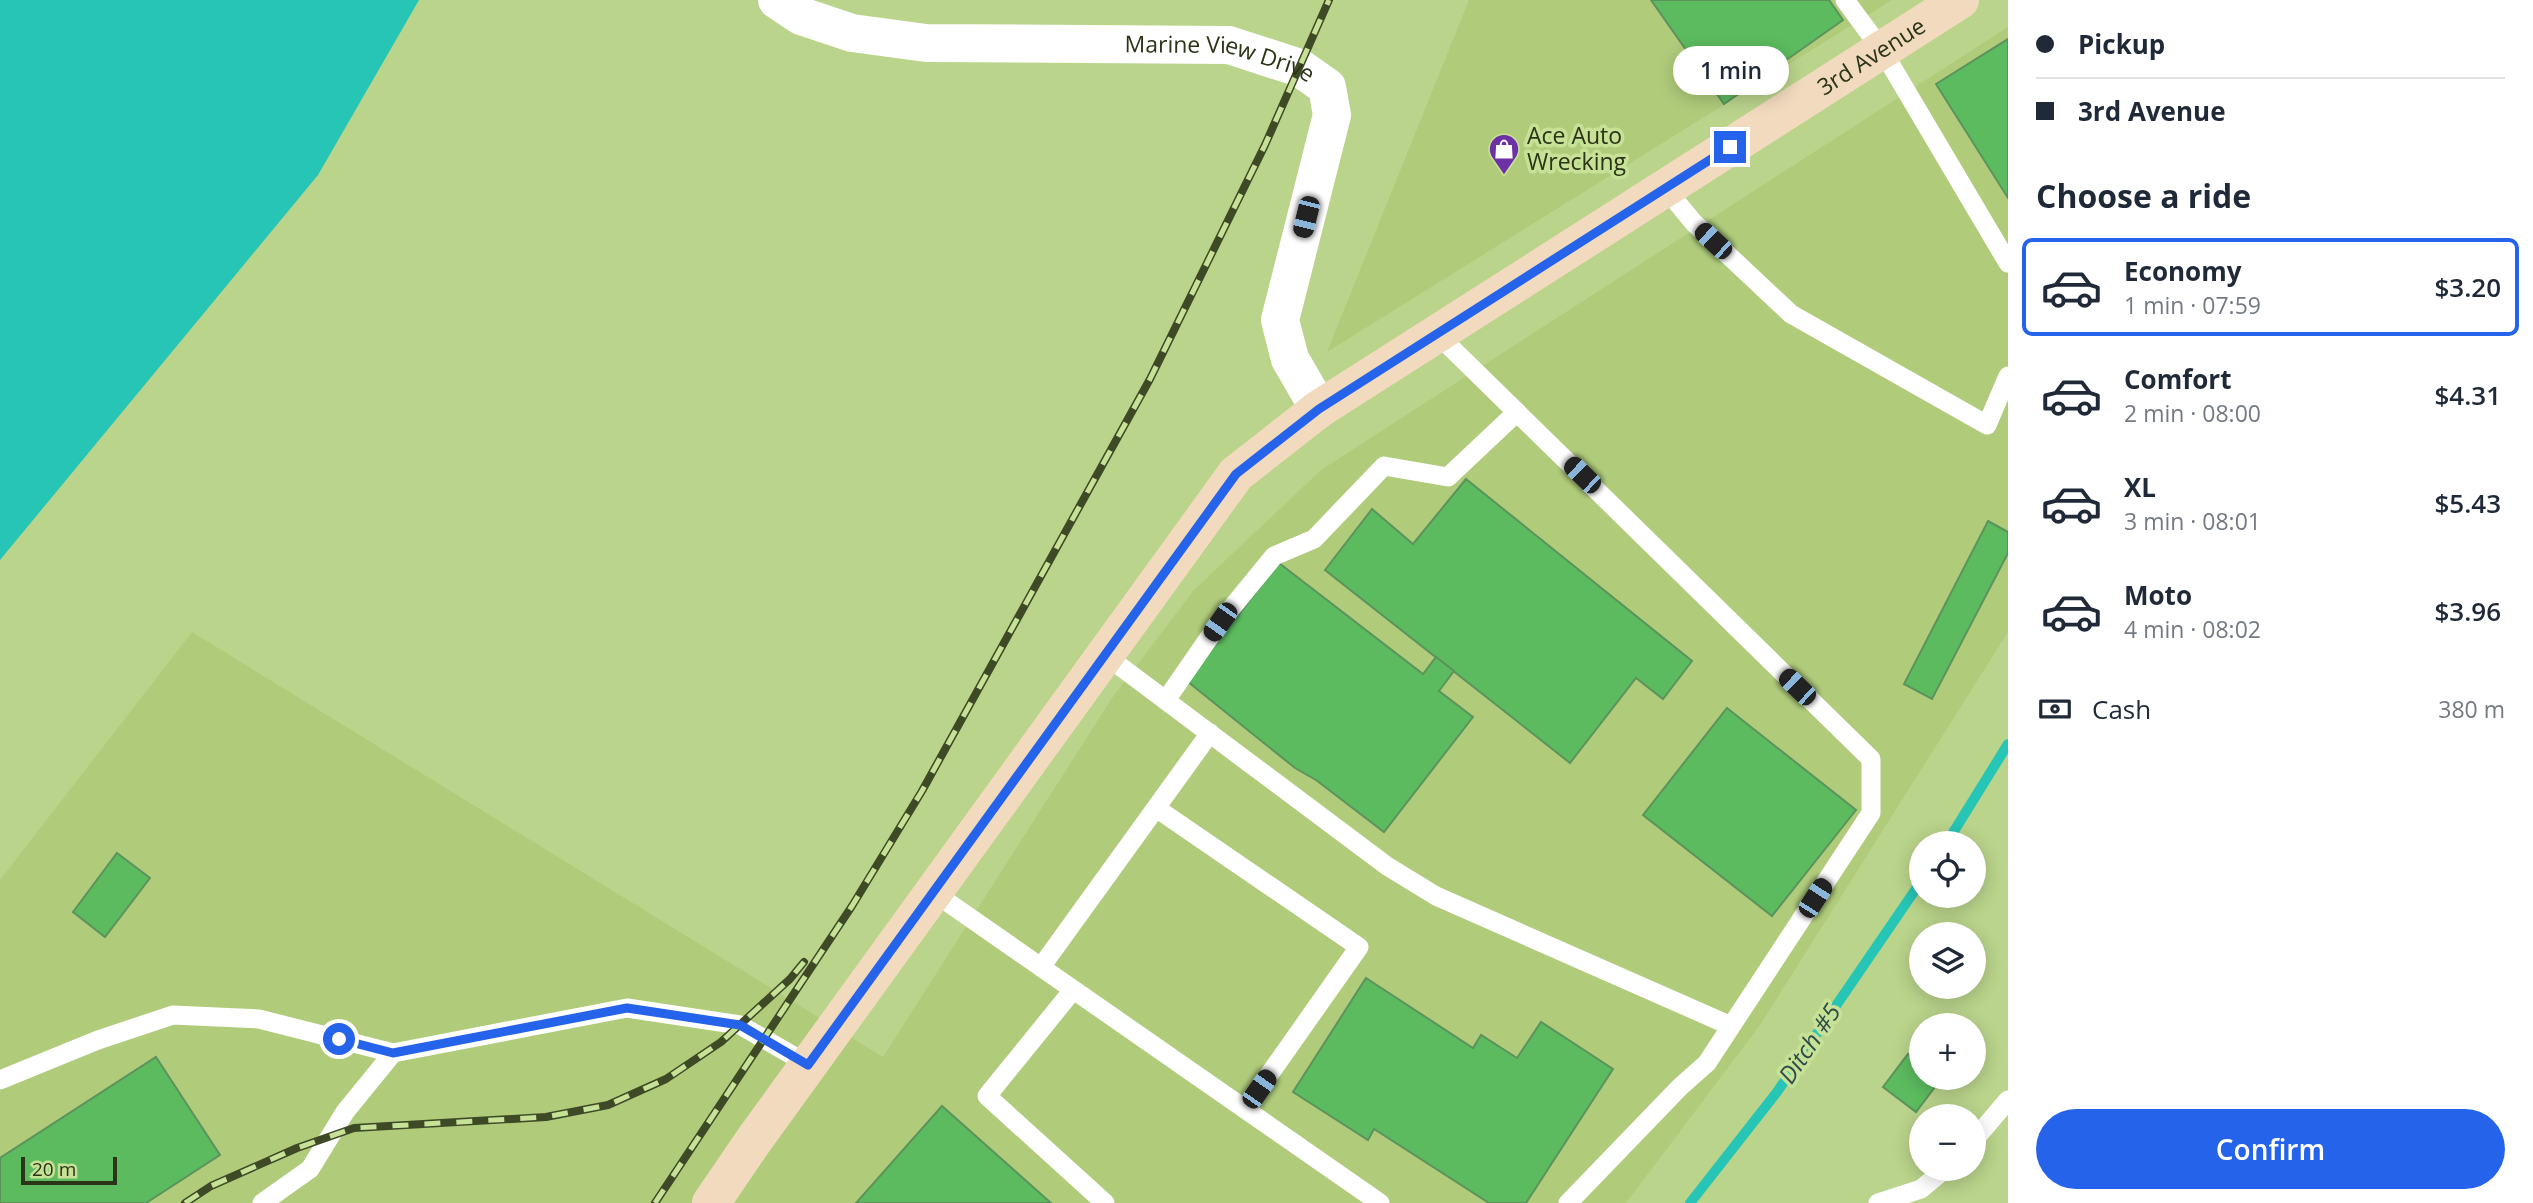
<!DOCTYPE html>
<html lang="en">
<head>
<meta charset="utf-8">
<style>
	:root { --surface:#fff; --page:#f6f6f7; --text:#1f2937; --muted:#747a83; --line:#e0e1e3; --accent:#2563eb }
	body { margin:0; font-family:"Open Sans",sans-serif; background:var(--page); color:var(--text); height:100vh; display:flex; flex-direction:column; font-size:26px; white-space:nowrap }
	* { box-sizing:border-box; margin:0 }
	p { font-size:23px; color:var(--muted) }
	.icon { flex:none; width:38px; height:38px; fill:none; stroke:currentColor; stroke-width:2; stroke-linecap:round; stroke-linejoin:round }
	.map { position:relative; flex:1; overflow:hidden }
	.details { display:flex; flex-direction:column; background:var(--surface); width:525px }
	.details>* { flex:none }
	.banner { display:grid; align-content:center; height:154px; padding:0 28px; background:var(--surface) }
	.buttons { position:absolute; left:1909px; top:831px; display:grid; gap:14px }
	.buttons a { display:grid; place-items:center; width:77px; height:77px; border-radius:50%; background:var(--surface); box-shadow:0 4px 18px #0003; font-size:35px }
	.scale { position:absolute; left:21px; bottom:18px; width:96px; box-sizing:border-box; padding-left:7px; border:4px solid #2a3416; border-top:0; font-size:19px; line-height:24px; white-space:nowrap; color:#2a3416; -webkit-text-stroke:5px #c7e197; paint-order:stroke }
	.end { position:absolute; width:32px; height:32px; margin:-16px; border:9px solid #2563eb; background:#fff; box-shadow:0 0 0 4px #fff }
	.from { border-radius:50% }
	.bubble { position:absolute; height:49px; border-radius:24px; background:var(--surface); box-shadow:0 4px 18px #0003; font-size:23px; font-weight:600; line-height:49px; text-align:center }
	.car { position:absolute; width:21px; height:42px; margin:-21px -10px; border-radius:9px; box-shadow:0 0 5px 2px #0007; background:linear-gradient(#222 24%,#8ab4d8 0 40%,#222 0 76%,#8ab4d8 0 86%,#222 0) }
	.banner b { display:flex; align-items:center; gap:24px; height:66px; font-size:26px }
	.banner b+b { border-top:2px solid var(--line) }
	.banner i { width:18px; height:18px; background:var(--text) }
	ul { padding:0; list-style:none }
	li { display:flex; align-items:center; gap:21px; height:98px; margin:0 14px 10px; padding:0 14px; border:4px solid transparent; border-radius:10px }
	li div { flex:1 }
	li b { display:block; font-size:26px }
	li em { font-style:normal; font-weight:600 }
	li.selected { border-color:var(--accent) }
	li>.icon { width:63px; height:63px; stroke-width:1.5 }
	h2 { padding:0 28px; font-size:32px; line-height:84px }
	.pay { display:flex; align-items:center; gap:18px; height:77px; padding:0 28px; font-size:26px }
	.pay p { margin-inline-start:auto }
	.action { display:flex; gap:14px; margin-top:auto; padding:14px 28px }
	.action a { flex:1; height:80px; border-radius:42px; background:var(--accent); color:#fff; font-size:28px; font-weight:600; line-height:80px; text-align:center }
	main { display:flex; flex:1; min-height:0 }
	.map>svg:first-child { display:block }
</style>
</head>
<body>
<main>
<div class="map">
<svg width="2008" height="1203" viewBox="0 0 2008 1203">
	<rect width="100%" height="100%" fill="#bad48b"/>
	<g fill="#b0cc7b">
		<polygon points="1469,0 1892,0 1327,352"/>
		<polygon points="2008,27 2008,632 1760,1025 1626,1203 0,1203 0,880 192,632 883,1057 1112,698 1194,590 1321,470"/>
	</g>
	<polygon fill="#26c5b5" points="0,0 419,0 318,175 0,560"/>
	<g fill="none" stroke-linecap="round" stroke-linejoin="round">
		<g stroke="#26c5b5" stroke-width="10">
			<polyline points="1946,844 2008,744"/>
			<polyline points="1690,1203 1777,1092 1922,880"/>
		</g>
	</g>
	<g fill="#5cbb5f" stroke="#5c935d" stroke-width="2">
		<polygon points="1651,0 1829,0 1843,20 1724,104"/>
		<polygon points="2008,39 2008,198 1936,84"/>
		<polygon points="1466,479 1692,661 1663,699 1636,678 1570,763 1325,570 1372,509 1413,544"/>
		<polygon points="1988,521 2008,532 2008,553 1932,699 1904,684"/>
		<polygon points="1279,563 1423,674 1436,657 1454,671 1439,691 1473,717 1384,832 1316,780 1295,768 1187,681"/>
		<polygon points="1727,708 1856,810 1772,916 1643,815"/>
		<polygon points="117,853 150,878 105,937 73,912"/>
		<polygon points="1366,978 1473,1048 1481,1035 1517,1058 1541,1022 1613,1069 1526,1203 1489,1203 1374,1129 1368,1140 1293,1092"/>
		<polygon points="1908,1054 1922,1064 1922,1078 1941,1079 1916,1112 1883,1087"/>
		<polygon points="156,1057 220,1155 146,1203 0,1203 0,1158"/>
		<polygon points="942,1106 1051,1203 856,1203"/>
	</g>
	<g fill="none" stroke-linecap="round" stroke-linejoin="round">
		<g stroke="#fff" stroke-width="19">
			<polyline points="1845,0 1882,50 2008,263"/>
			<polyline points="1665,188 1694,223 1791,314 1987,425 2008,376"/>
			<polyline points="1437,334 1871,759 1871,813 1707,1063 1680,1087 1568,1203"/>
			<polyline points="1105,655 1387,866 1436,896 1731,1026"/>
			<polyline points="1166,700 1220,622 1274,556 1314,539 1384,466 1448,477 1517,412"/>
			<polyline points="1156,808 1359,947 1245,1109"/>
			<polyline points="933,892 1380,1203"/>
			<polyline points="1041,967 1210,733"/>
			<polyline points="1073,990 987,1096 1105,1203"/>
			<polyline points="0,1080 98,1040 173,1015 259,1019 393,1053 627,1008 740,1025 809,1065"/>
			<polyline points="1974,1140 2008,1100"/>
			<polyline points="262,1203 310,1169 345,1112 393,1053"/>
			<polyline points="1878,1203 1921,1189 1945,1169"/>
		</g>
		<path stroke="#fff" stroke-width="38" id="s1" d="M777,0L801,16L852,33L926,43L1229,45L1300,68L1327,87L1332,115L1280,320L1290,359L1319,409"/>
		<path stroke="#f2dabe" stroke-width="38" id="s2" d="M711,1203L754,1140L1236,474L1319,409L1960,0"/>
		<g stroke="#3e4a26" stroke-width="8">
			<g id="rail">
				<polyline points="185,1203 211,1186 297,1148 354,1128 546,1117 608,1105 666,1079 721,1042 790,979 804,962"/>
				<polyline points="655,1203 852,906 922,791 1150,379 1265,145 1329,0"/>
			</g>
		</g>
		<use href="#rail" stroke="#c7e197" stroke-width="5" stroke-dasharray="16" stroke-linecap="butt"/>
	</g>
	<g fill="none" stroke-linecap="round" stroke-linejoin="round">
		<polyline stroke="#2563eb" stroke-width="9" points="339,1039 393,1053 627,1008 740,1025 808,1065 1236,474 1319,409 1730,147"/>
	</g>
	<defs>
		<g id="shop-pin" transform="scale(1.575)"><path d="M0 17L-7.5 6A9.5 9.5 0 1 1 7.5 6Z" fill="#6e30a5" stroke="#c7e197"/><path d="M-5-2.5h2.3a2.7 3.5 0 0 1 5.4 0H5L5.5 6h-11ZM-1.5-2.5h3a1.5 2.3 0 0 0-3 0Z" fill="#fff"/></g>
	</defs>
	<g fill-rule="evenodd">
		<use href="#shop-pin" x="1504" y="149"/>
	</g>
	<g text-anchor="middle" stroke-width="7" stroke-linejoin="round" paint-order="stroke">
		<g font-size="23" fill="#2a3416" stroke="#c7e197">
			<text dy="8" stroke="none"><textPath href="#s2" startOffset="1659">3rd Avenue</textPath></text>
			<text dy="8" stroke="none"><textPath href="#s1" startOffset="453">Marine View Drive</textPath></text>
		</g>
		<g font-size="23" fill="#2a3416" stroke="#c7e197" text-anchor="start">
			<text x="1527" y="144">Ace Auto<tspan x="1527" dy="26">Wrecking</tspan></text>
		</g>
		<g font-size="24" font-style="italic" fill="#2d4b47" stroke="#c7e197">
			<text transform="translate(1810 1044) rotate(-56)" y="8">Ditch #5</text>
		</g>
	</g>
</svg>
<div class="buttons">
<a><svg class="icon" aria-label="locate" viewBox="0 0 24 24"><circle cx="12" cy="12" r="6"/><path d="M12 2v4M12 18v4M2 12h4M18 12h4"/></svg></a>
<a><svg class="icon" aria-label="layers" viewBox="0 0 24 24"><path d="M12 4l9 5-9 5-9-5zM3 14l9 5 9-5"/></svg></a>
<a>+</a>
<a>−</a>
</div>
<div class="scale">20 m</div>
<i class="end from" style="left:339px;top:1039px"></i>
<i class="end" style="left:1730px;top:147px"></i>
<div class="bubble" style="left:1673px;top:46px;width:116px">1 min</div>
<i class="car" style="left:1306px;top:217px;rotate:194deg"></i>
<i class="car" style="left:1713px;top:241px;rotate:313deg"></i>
<i class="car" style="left:1582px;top:475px;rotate:314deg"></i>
<i class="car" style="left:1220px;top:622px;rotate:215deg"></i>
<i class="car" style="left:1797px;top:687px;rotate:314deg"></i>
<i class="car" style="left:1815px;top:898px;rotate:33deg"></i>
<i class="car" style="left:1259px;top:1089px;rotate:35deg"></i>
</div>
<section class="details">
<div class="banner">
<b><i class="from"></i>Pickup</b>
<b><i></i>3rd Avenue</b>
</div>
<h2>Choose a ride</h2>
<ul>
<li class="selected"><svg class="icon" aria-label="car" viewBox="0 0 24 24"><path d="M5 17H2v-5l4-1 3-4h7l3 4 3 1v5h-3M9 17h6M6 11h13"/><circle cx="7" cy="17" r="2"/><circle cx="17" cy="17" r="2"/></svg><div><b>Economy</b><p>1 min · 07:59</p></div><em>$3.20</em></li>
<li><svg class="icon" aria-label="car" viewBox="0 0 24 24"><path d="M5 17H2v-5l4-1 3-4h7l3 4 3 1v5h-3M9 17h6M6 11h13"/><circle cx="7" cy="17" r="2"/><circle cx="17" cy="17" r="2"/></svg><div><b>Comfort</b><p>2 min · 08:00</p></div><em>$4.31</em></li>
<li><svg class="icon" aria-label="car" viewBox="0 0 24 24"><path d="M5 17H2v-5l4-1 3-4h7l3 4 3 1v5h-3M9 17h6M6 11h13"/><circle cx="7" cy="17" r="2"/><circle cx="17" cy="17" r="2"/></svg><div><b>XL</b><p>3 min · 08:01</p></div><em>$5.43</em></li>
<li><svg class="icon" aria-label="car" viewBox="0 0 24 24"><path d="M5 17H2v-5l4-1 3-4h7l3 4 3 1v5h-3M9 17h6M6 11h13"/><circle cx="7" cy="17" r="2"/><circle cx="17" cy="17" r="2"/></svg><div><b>Moto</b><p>4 min · 08:02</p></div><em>$3.96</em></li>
</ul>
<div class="pay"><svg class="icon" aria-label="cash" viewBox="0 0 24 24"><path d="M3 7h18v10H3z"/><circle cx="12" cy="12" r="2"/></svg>Cash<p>380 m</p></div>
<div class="action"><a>Confirm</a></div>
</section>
</main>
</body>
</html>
